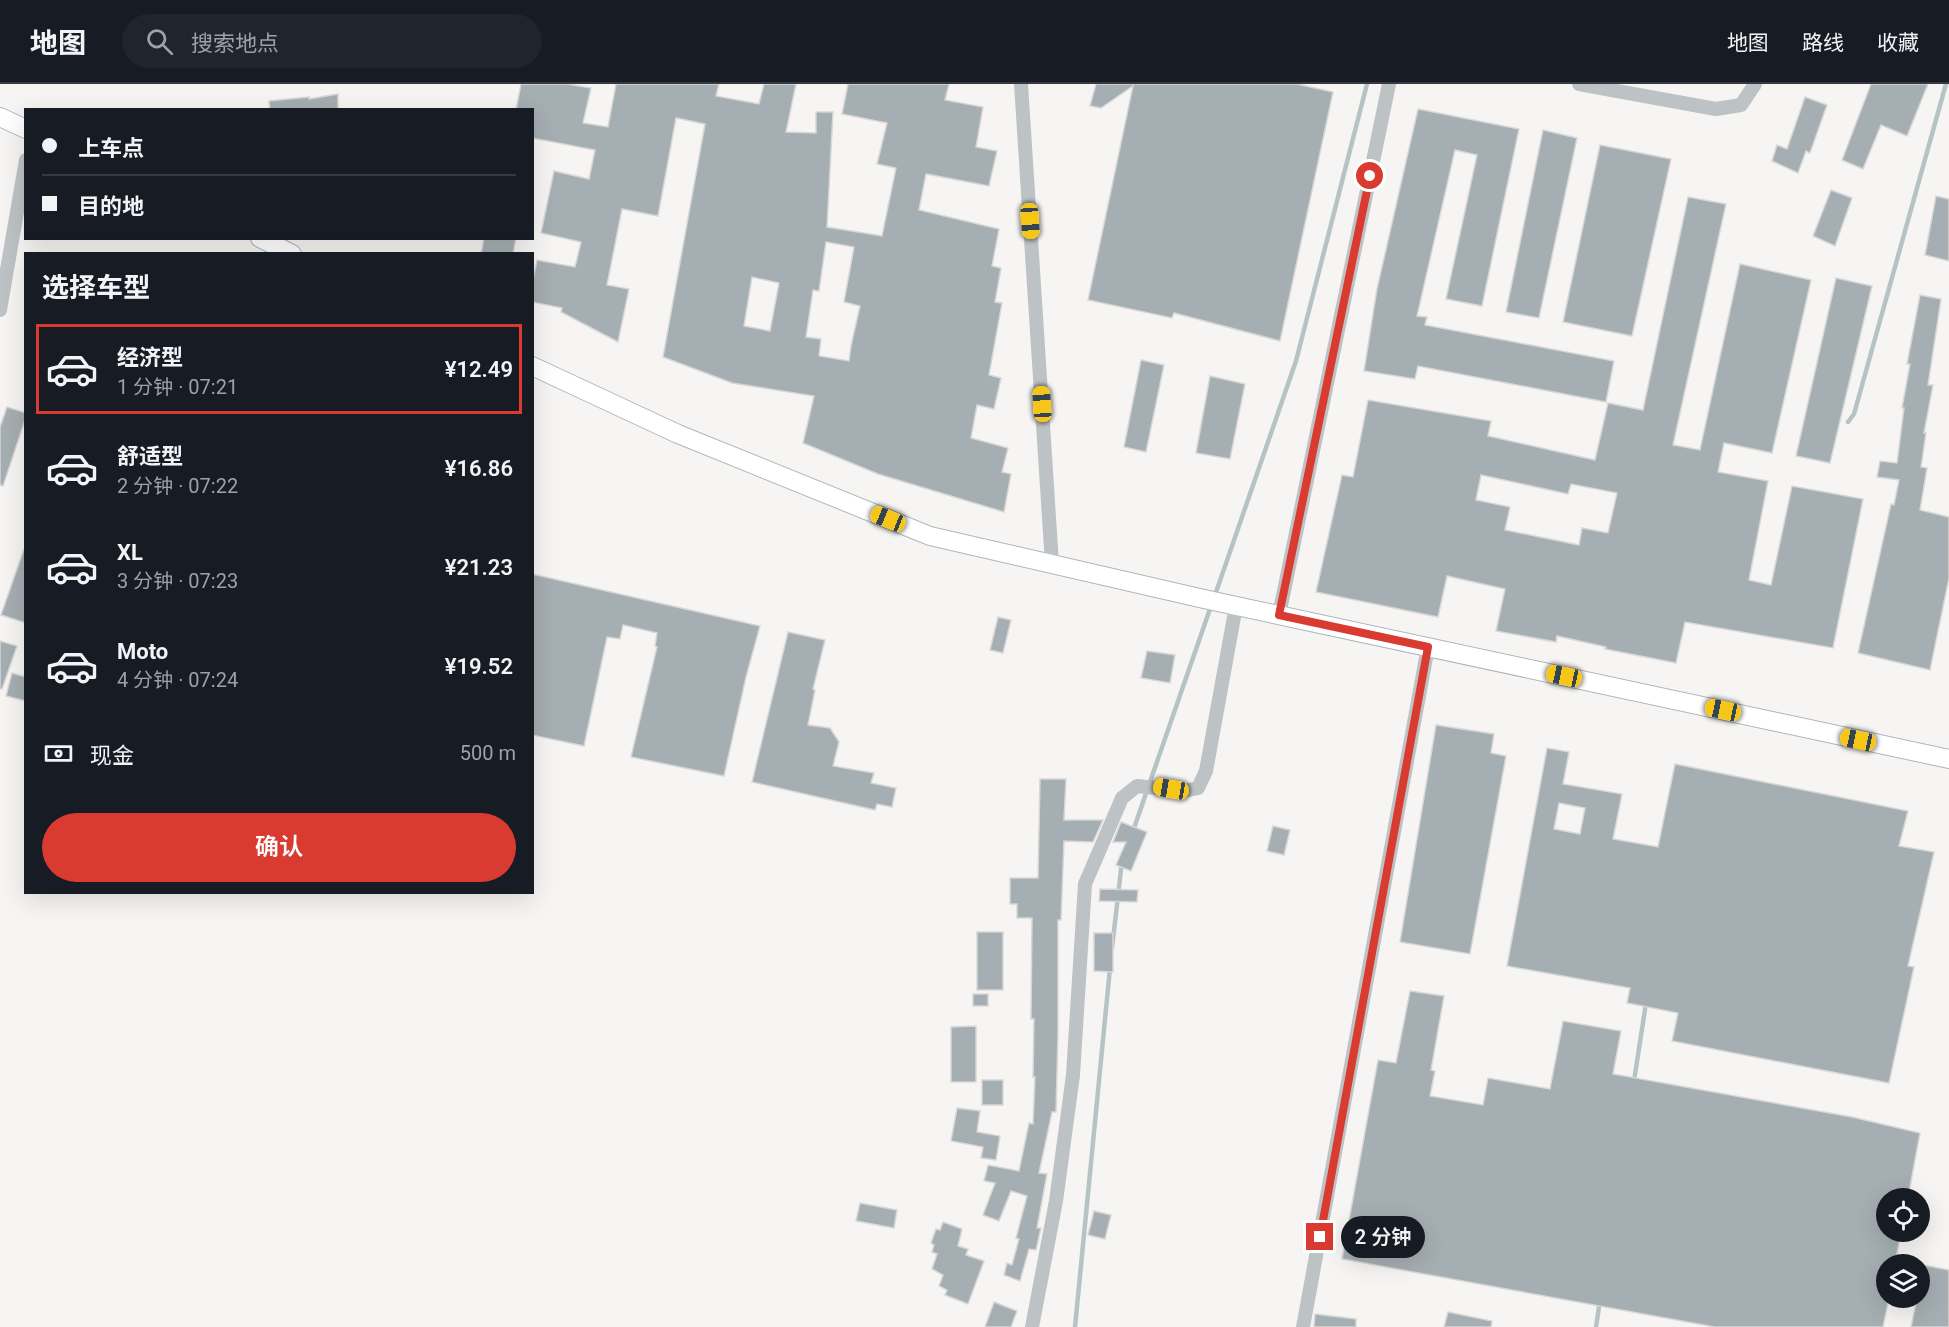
<!DOCTYPE html>
<html lang="zh">
<head>
<meta charset="utf-8">
<style>
	:root { --surface:#171b24; --page:#20242c; --text:#f1f3f6; --muted:#9ea1a6; --line:#363941; --accent:#d93b30 }
	body { margin:0; font-family:Roboto,"Noto Sans SC",sans-serif; background:var(--page); color:var(--text); height:100vh; display:flex; flex-direction:column; font-size:22px; white-space:nowrap }
	* { box-sizing:border-box; margin:0 }
	p { font-size:20px; color:var(--muted) }
	.icon { flex:none; width:33px; height:33px; fill:none; stroke:currentColor; stroke-width:2; stroke-linecap:round; stroke-linejoin:round }
	.map { position:relative; flex:1; overflow:hidden }
	.details { position:absolute; left:24px; top:168px; width:510px; height:642px; display:flex; flex-direction:column; background:var(--surface); border-radius:0px; box-shadow:0 6px 24px #0002 }
	.details>* { flex:none }
	.guide { position:absolute; left:24px; top:24px; width:510px; height:132px; border-radius:0px; box-shadow:0 6px 24px #0002; display:grid; align-content:center; height:132px; padding:0 18px; background:var(--surface) }
	.buttons { position:absolute; left:1876px; top:1104px; display:grid; gap:12px }
	.buttons a { display:grid; place-items:center; width:54px; height:54px; border-radius:50%; background:var(--surface); box-shadow:0 6px 24px #0002; font-size:30px }
	.end { position:absolute; width:27px; height:27px; margin:-14px; border:8px solid #d93b30; background:#fff; box-shadow:0 0 0 3px #fff }
	.from { border-radius:50% }
	.bubble { position:absolute; height:42px; border-radius:21px; background:var(--surface); box-shadow:0 6px 24px #0002; font-size:20px; font-weight:600; line-height:42px; text-align:center }
	.car { position:absolute; width:18px; height:36px; margin:-18px -9px; border-radius:8px; box-shadow:0 0 4px 2px #0007; background:linear-gradient(#f5c518 24%,#345 0 40%,#f5c518 0 76%,#345 0 86%,#f5c518 0) }
	.guide b { display:flex; align-items:center; gap:21px; height:57px; font-size:22px }
	.guide b+b { border-top:2px solid var(--line) }
	.guide i { width:15px; height:15px; background:var(--text) }
	ul { padding:0; list-style:none }
	li { display:flex; align-items:center; gap:18px; height:90px; margin:0 12px 9px; padding:0 6px; border:3px solid transparent; border-radius:0px }
	li div { flex:1 }
	li b { display:block; font-size:22px }
	li em { font-style:normal; font-weight:600 }
	li.selected { border-color:var(--accent) }
	li>.icon { width:54px; height:54px; stroke-width:1.5 }
	h2 { padding:0 18px; font-size:27px; line-height:72px }
	.pay { display:flex; align-items:center; gap:15px; height:66px; padding:0 18px; font-size:22px }
	.pay p { margin-inline-start:auto }
	.primary-button { display:flex; gap:12px; margin-top:auto; padding:12px 18px }
	.primary-button a { flex:1; height:69px; border-radius:36px; background:var(--accent); color:#fff; font-size:24px; font-weight:600; line-height:69px; text-align:center }
	header { display:flex; align-items:center; gap:36px; box-sizing:border-box; height:84px; padding:0 30px; background:var(--surface); border-bottom:2px solid var(--line) }
	header strong { font-size:28px }
	nav { display:flex; gap:33px; margin-inline-start:auto; font-size:21px }
	.search { width:420px; height:54px; background:var(--page); display:flex; align-items:center; gap:15px; box-sizing:border-box; padding:0 21px; border-radius:33px; color:var(--muted); font-size:22px }
	.map>svg:first-child { display:block }
</style>
</head>
<body>
<header>
<strong>地图</strong>
<div class="search"><svg class="icon" aria-label="search" viewBox="0 0 24 24"><circle cx="10" cy="10" r="6"/><path d="M15 15l6 6"/></svg>搜索地点</div>
<nav><a>地图</a><a>路线</a><a>收藏</a></nav>
</header>
<div class="map">
<svg width="1949" height="1243" viewBox="0 0 1949 1243">
	<rect width="100%" height="100%" fill="#f6f5f3"/>
	<g fill="none" stroke-linecap="round" stroke-linejoin="round">
		<g stroke="#b5c3c5" stroke-width="4.5">
			<polyline points="1848,338 1854,330 1946,0"/>
			<polyline points="1214,514 1296,277 1367,0"/>
			<polyline points="1133,747 1211,522"/>
			<polyline points="1112,864 1122,777"/>
			<polyline points="1634,997 1646,919"/>
			<polyline points="1075,1243 1110,884"/>
			<polyline points="1596,1243 1600,1216"/>
		</g>
	</g>
	<g fill="#a5aeb2" stroke="#d7d7d5" stroke-width="1.5" fill-rule="evenodd">
		<path d="M521,0H568L591,4L583,39L608,43L616,0H719L716,12L759,20L764,0H796L786,48L816,49V28H833L827,143L882,152L896,84L877,80L887,39L842,30L848,0H949L945,16L983,23L976,63L997,67L989,102L926,90L919,126L999,145L992,182L1001,184L995,218L1002,219L989,291L1001,294L994,325L977,321L971,354L1008,364L1002,388L1011,390L1004,428L878,390L803,359L814,312L732,299L663,273L705,40L676,34L658,132L622,125L607,201L629,205L618,258L561,228L562,224L532,218V200L537,176L575,183L581,158L541,149L554,87L589,95L595,66L532,54V26H516ZM826,158L854,163L844,218L860,222L851,262L849,277L819,272L821,255L806,253L813,206L819,207ZM752,193L779,199L770,247L744,242Z"/>
		<polygon points="1096,0 1297,0 1333,8 1280,257 1174,229 1172,234 1088,216 1133,2 1101,24 1090,22"/>
		<polygon points="1871,0 1928,0 1907,52 1881,41 1863,85 1842,76"/>
		<polygon points="338,10 338,26 270,26 269,17 309,13 309,15"/>
		<polygon points="1805,13 1827,21 1810,69 1806,67 1798,89 1772,77 1777,61 1787,65"/>
		<polygon points="1418,25 1519,45 1482,222 1446,215 1477,71 1455,66 1417,232 1427,233 1425,241 1614,277 1606,318 1418,282 1415,295 1364,287 1377,205"/>
		<polygon points="1543,46 1577,54 1539,234 1506,228"/>
		<polygon points="1600,61 1671,75 1632,252 1563,238"/>
		<polygon points="1831,106 1852,114 1835,162 1813,152"/>
		<polygon points="1936,112 1949,115 1949,177 1925,171"/>
		<path d="M1688,113L1726,120L1673,361L1700,366L1740,180L1811,196L1772,369L1724,359L1718,388L1768,397L1749,496L1771,501L1792,402L1863,415L1833,564L1685,538L1676,579L1605,565L1606,563L1557,552L1556,558L1496,547L1505,505L1447,492L1438,533L1316,508L1342,391L1353,393L1368,316L1491,337L1488,352L1595,376L1608,319L1643,326ZM1481,391L1568,410L1571,400L1617,409L1608,449L1582,444L1579,461L1505,446L1510,423L1476,416Z"/>
		<polygon points="484,154 516,154 513,170 481,170"/>
		<polygon points="1836,194 1872,202 1830,379 1796,372"/>
		<polygon points="1920,211 1941,215 1928,301 1933,301 1924,349 1926,349 1921,383 1927,384 1920,426 1949,433 1949,494 1930,586 1858,569 1891,420 1894,421 1899,396 1877,393 1880,377 1897,379 1904,324 1902,324 1910,280 1907,280"/>
		<polygon points="1141,276 1164,281 1146,368 1124,363"/>
		<polygon points="1210,292 1245,300 1230,375 1196,369"/>
		<polygon points="7,323 26,329 26,333 3,402 0,401 0,343"/>
		<polygon points="24,465 26,465 26,539 1,531"/>
		<polygon points="532,490 760,542 746,593 724,692 631,673 657,563 655,562 657,549 623,541 620,555 607,553 584,662 532,651"/>
		<polygon points="998,533 1011,536 1003,569 990,566"/>
		<polygon points="788,548 825,556 813,605 815,606 808,641 830,644 839,658 833,682 874,689 871,699 896,704 892,723 877,720 875,726 752,698"/>
		<polygon points="0,557 17,562 2,605 0,605"/>
		<polygon points="1147,567 1175,571 1170,599 1141,594"/>
		<polygon points="12,589 26,593 26,617 6,612"/>
		<polygon points="1436,641 1494,650 1491,669 1506,672 1470,870 1400,858"/>
		<path d="M1547,664L1569,668L1563,700L1622,710L1613,755L1658,763L1675,680L1908,727L1899,762L1934,768L1908,882L1914,883L1889,999L1672,957L1678,929L1627,919L1630,904L1507,882ZM1559,719L1585,724L1580,750L1554,745Z"/>
		<polygon points="1040,695 1066,695 1064,736 1103,736 1093,758 1064,757 1061,836 1058,836 1058,949 1056,1028 1052,1028 1039,1089 1047,1090 1037,1144 1041,1144 1036,1166 1029,1165 1020,1197 1004,1191 1007,1179 1012,1181 1019,1155 1016,1154 1027,1112 1011,1107 999,1137 983,1131 995,1099 984,1097 988,1081 1019,1087 1029,1039 1033,1040 1035,993 1033,993 1034,935 1031,935 1032,834 1017,834 1017,820 1010,820 1010,794 1038,794"/>
		<polygon points="1121,738 1147,748 1131,787 1116,781 1126,758 1113,758"/>
		<polygon points="1273,742 1290,746 1284,771 1267,767"/>
		<polygon points="1100,805 1138,806 1137,818 1099,817"/>
		<rect x="977" y="848" width="26" height="58"/>
		<polygon points="1094,849 1113,849 1113,888 1094,887"/>
		<polygon points="1410,907 1444,912 1431,986 1435,987 1430,1012 1483,1021 1488,994 1550,1005 1563,937 1621,947 1613,990 1852,1033 1920,1049 1908,1114 1887,1114 1887,1148 1901,1148 1895,1180 1887,1180 1887,1214 1889,1214 1883,1243 1715,1243 1342,1175 1378,976 1396,979"/>
		<rect x="973" y="910" width="15" height="12"/>
		<polygon points="976,942 976,998 951,998 951,943"/>
		<rect x="982" y="996" width="21" height="25"/>
		<polygon points="957,1024 980,1027 977,1048 1000,1052 996,1076 981,1074 983,1063 951,1057"/>
		<polygon points="860,1119 897,1126 894,1144 856,1137"/>
		<polygon points="1094,1127 1111,1131 1105,1155 1088,1151"/>
		<polygon points="943,1138 962,1145 958,1162 968,1165 966,1171 984,1177 968,1220 945,1211 947,1206 939,1202 943,1191 932,1185 937,1170 932,1168 934,1161 931,1159 936,1145 940,1146"/>
		<polygon points="1923,1181 1949,1186 1949,1243 1911,1243 1917,1214 1920,1214"/>
		<polygon points="994,1218 1017,1227 1011,1243 985,1243"/>
		<polygon points="1448,1228 1492,1237 1491,1243 1444,1243"/>
		<polygon points="1315,1230 1356,1235 1356,1243 1314,1243"/>
	</g>
	<g fill="none" stroke-linecap="round" stroke-linejoin="round">
		<g stroke="#afb6b9" stroke-width="20">
			<g id="secondary">
				<polyline points="0,33 26,45"/>
				<polyline points="260,154 292,170"/>
				<polyline points="532,282 678,350 930,452 1204,515 1949,675"/>
			</g>
		</g>
		<g stroke="#bdc2c4" stroke-width="14">
			<polyline points="1021,0 1052,480"/>
			<polyline points="1579,0 1716,25 1741,21 1755,0"/>
			<polyline points="0,226 26,76"/>
			<polyline points="1279,531 1389,0"/>
			<polyline points="1032,1243 1056,1117 1073,991 1085,800 1122,714 1137,702 1184,707 1198,704 1206,687 1236,522"/>
			<polyline points="1303,1243 1428,563"/>
		</g>
		<use href="#secondary" stroke="#fff" stroke-width="18"/>
	</g>
	<g fill="none" stroke-linecap="round" stroke-linejoin="round">
		<polyline stroke="#d93b30" stroke-width="8" points="1320,1153 1428,563 1279,531 1370,92"/>
	</g>
</svg>
<div class="buttons">
<a><svg class="icon" aria-label="locate" viewBox="0 0 24 24"><circle cx="12" cy="12" r="6"/><path d="M12 2v4M12 18v4M2 12h4M18 12h4"/></svg></a>
<a><svg class="icon" aria-label="layers" viewBox="0 0 24 24"><path d="M12 4l9 5-9 5-9-5zM3 14l9 5 9-5"/></svg></a>
</div>
<i class="end from" style="left:1370px;top:92px"></i>
<i class="end" style="left:1320px;top:1153px"></i>
<div class="bubble" style="left:1341px;top:1132px;width:84px">2 分钟</div>
<i class="car" style="left:1030px;top:137px;rotate:176deg"></i>
<i class="car" style="left:1042px;top:320px;rotate:356deg"></i>
<i class="car" style="left:888px;top:435px;rotate:292deg"></i>
<i class="car" style="left:1564px;top:592px;rotate:282deg"></i>
<i class="car" style="left:1723px;top:626px;rotate:282deg"></i>
<i class="car" style="left:1858px;top:656px;rotate:282deg"></i>
<i class="car" style="left:1171px;top:705px;rotate:280deg"></i>
<div class="guide">
<b><i class="from"></i>上车点</b>
<b><i></i>目的地</b>
</div>
<section class="details">
<h2>选择车型</h2>
<ul>
<li class="selected"><svg class="icon" aria-label="car" viewBox="0 0 24 24"><path d="M5 17H2v-5l4-1 3-4h7l3 4 3 1v5h-3M9 17h6M6 11h13"/><circle cx="7" cy="17" r="2"/><circle cx="17" cy="17" r="2"/></svg><div><b>经济型</b><p>1 分钟 · 07:21</p></div><em>¥12.49</em></li>
<li><svg class="icon" aria-label="car" viewBox="0 0 24 24"><path d="M5 17H2v-5l4-1 3-4h7l3 4 3 1v5h-3M9 17h6M6 11h13"/><circle cx="7" cy="17" r="2"/><circle cx="17" cy="17" r="2"/></svg><div><b>舒适型</b><p>2 分钟 · 07:22</p></div><em>¥16.86</em></li>
<li><svg class="icon" aria-label="car" viewBox="0 0 24 24"><path d="M5 17H2v-5l4-1 3-4h7l3 4 3 1v5h-3M9 17h6M6 11h13"/><circle cx="7" cy="17" r="2"/><circle cx="17" cy="17" r="2"/></svg><div><b>XL</b><p>3 分钟 · 07:23</p></div><em>¥21.23</em></li>
<li><svg class="icon" aria-label="car" viewBox="0 0 24 24"><path d="M5 17H2v-5l4-1 3-4h7l3 4 3 1v5h-3M9 17h6M6 11h13"/><circle cx="7" cy="17" r="2"/><circle cx="17" cy="17" r="2"/></svg><div><b>Moto</b><p>4 分钟 · 07:24</p></div><em>¥19.52</em></li>
</ul>
<div class="pay"><svg class="icon" aria-label="cash" viewBox="0 0 24 24"><path d="M3 7h18v10H3z"/><circle cx="12" cy="12" r="2"/></svg>现金<p>500 m</p></div>
<div class="primary-button"><a>确认</a></div>
</section>
</div>
</body>
</html>
